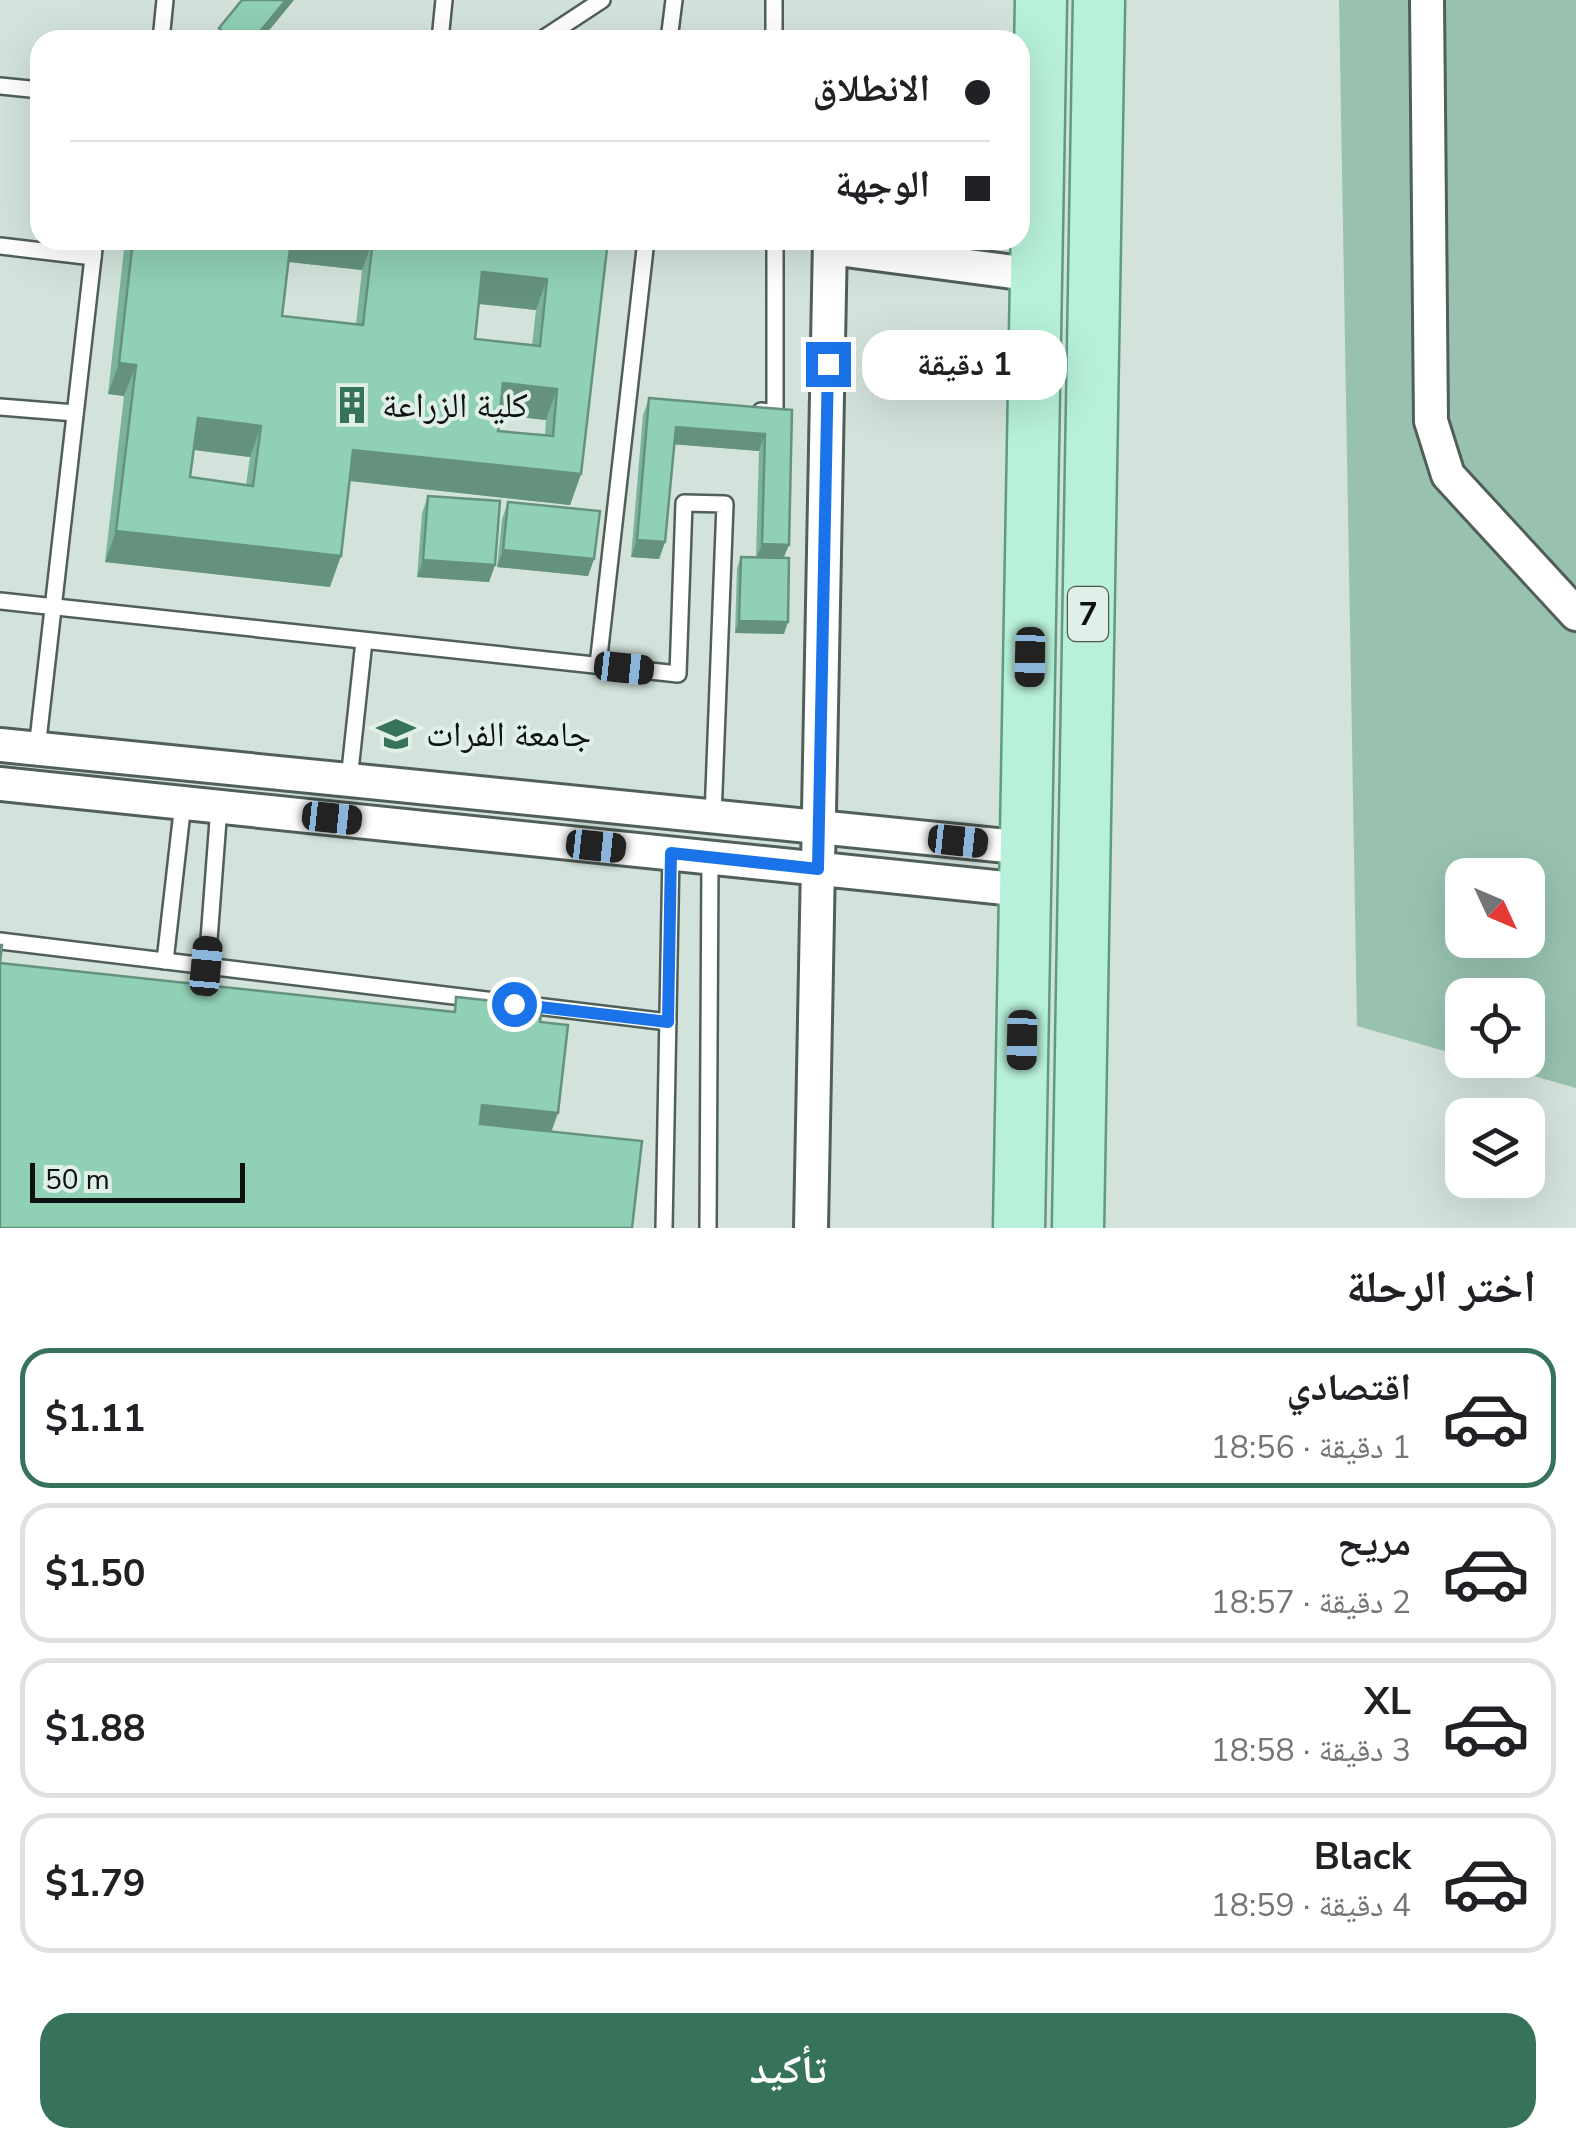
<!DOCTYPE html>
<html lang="ar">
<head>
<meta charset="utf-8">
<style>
	:root { --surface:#fff; --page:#f6f6f6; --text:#202124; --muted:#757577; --line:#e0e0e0; --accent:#37725b }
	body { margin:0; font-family:"Nunito Sans","Noto Naskh Arabic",sans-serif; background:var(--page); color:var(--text); direction:rtl; height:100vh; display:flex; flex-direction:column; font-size:38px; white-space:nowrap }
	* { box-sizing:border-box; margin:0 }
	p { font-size:32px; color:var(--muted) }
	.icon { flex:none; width:55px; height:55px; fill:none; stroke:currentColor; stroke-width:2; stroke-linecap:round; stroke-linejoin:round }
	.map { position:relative; height:1228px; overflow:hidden; direction:ltr }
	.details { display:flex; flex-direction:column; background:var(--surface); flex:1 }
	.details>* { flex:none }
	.top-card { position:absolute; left:30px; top:30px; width:1000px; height:220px; border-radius:30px; box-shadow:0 10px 40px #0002; direction:rtl; display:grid; align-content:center; height:220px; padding:0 40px; background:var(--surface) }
	.needle { width:65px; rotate:134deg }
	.tools { position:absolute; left:1445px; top:858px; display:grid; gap:20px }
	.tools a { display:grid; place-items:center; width:100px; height:100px; border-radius:20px; background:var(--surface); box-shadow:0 10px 40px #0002; font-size:50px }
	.scale { position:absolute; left:30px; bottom:25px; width:215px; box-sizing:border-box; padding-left:10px; border:5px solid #0d1210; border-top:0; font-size:28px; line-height:35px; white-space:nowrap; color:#0d1210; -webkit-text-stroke:8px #e0f0e8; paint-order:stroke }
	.end { position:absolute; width:45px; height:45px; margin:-22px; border:12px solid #1a73e8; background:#fff; box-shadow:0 0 0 5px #fff }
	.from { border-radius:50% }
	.bubble { position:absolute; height:70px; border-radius:30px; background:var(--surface); box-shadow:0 10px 40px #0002; font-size:32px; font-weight:700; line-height:70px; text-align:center; direction:rtl }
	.car { position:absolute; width:30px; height:60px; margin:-30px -15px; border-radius:12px; box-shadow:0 0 8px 2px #0007; background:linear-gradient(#222 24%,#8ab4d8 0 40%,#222 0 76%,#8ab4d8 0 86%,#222 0) }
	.top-card b { display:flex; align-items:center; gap:35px; height:95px; font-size:38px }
	.top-card b+b { border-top:2px solid var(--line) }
	.top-card i { width:25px; height:25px; background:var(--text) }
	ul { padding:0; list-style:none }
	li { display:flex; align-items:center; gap:30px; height:140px; margin:0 20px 15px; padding:0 20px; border:5px solid var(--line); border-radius:30px }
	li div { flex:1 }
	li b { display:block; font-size:38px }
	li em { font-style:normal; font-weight:700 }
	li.active { border-color:var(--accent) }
	li>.icon { width:90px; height:90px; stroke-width:1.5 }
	h2 { padding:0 40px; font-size:45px; line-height:120px }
	.primary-button { display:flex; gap:20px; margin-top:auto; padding:20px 40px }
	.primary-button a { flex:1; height:115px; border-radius:30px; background:var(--accent); color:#fff; font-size:40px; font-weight:700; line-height:115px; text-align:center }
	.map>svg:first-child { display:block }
</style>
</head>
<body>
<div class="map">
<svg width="1576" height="1228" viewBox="0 0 1576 1228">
	<rect width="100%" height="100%" fill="#d3e3db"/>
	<path fill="#98c2af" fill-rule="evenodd" d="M1339,0H1576V1088L1477,1060H1528V995H1462V1056L1357,1026ZM1462,875H1528V940H1462Z"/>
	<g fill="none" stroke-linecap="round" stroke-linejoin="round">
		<g stroke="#515f59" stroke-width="20">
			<g id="service">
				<polyline points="774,0 774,40"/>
				<polyline points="161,40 165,0"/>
				<polyline points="440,40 444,0"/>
				<polyline points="541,40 602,0"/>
				<polyline points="669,40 674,0"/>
				<polyline points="0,86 40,90"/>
				<polyline points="0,246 93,257"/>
				<polyline points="0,407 75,413"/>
				<polyline points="761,411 775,413 775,240"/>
				<polyline points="0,601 678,674 684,503 725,504 713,817"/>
				<polyline points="598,665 646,240"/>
				<polyline points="37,749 95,240"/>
				<polyline points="349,780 364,641"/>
				<polyline points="0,941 668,1022"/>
				<polyline points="165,961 183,803"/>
				<polyline points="207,966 219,807"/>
				<polyline points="664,1228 671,853"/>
				<polyline points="708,1228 710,857"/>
			</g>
		</g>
		<g stroke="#515f59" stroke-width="38">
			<g id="minor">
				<polyline points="1427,0 1431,421 1448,475 1576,614"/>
				<polyline points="830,248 1037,275"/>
				<polyline points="0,745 1027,848"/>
				<polyline points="0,784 1024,890"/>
				<polyline points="811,1228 830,240"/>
			</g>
		</g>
		<g stroke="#5d9c82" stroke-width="55">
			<g id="primary">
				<polyline points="1019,1228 1041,0"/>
				<polyline points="1078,1228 1099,0"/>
			</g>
		</g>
		<use href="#service" stroke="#fff" stroke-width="15"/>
		<use href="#minor" stroke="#fff" stroke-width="32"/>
		<use href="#primary" stroke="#b8f0d9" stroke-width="50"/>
	</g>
	<g fill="#7cb39c" fill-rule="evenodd">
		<polygon points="294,0 261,40 214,40 219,28"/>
		<path d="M125,240H608L581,474L570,505L349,481L330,587L105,562L124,396L108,394ZM288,262L362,270L356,324L282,316ZM479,304L536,310L532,345L475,339ZM500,415L546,420L545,435L498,431ZM194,450L250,457L246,485L190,477Z"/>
		<polygon points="649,398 792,410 784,557 784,634 735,633 737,568 741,557 756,557 759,451 674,444 665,542 659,559 631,557 643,415"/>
		<polygon points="428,496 495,565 489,582 417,577 422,513"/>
		<polygon points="508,502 594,559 588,576 497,567 502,519"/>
	</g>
	<g fill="#65927f">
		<polygon points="286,0 294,0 261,40 253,40"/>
		<polygon points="289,240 373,240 362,270 281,261"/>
		<polygon points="482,272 547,279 536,310 471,303"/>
		<polygon points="119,363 136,365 124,396 108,394"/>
		<polygon points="503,383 557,389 546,420 492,414"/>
		<polygon points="198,418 261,426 250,457 187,449"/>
		<polygon points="676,427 765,434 759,451 670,444"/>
		<polygon points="353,450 581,474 570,505 342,480"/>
		<polygon points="116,531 341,556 330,587 105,562"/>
		<polygon points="637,540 665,542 659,559 631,557"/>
		<polygon points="762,544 789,545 782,562 755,561"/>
		<polygon points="503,550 594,559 588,576 497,567"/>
		<polygon points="423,560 495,565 489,582 417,577"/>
		<polygon points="739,621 788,622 784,634 735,633"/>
		<polygon points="482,1105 558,1113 547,1144 471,1136"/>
	</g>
	<g fill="#90d0b5" stroke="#65927f" stroke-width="2.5" fill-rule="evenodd">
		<polygon points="242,0 286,0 253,40 233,40 219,28"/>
		<path d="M133,240H291L282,316L363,325L373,240H608L581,474L353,450L341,556L116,531L136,365L119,363ZM482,272L547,279L540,346L475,339ZM503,383L557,389L553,436L498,431ZM198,418L261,426L253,486L190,477Z"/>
		<polygon points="649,398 792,410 789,545 762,544 765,434 676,427 665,542 637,540"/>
		<polygon points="428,496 500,501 495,565 423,560"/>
		<polygon points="508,502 600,511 594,559 503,550"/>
		<polygon points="741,557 789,558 788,622 739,621"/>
		<polygon points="0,945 2,945 0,963 455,1012 456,997 542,1006 540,1022 568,1025 558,1113 482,1105 480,1124 642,1141 632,1228 0,1228"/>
	</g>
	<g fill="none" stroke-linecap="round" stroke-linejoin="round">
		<polyline stroke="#1a73e8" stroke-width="12" points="514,1004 668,1022 671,853 818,869 828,364"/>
	</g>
	<defs>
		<g id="building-bare" transform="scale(3)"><path d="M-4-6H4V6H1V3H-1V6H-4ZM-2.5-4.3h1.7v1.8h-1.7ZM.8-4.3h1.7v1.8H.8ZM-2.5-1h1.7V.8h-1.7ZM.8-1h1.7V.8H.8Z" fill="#37725b" stroke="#e0f0e8" stroke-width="2.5" paint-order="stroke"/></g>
		<g id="university-bare" transform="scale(3)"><path d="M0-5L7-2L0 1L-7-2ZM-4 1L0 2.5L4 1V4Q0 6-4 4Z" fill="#37725b" stroke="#e0f0e8" stroke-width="2.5" paint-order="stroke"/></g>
	</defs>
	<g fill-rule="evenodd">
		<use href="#building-bare" x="352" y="405"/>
		<use href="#university-bare" x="396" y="734"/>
	</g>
	<g text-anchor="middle" stroke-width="8" stroke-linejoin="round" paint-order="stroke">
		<rect fill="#e0f0e8" stroke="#4c5551" stroke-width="2.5" x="1068" y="587" width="40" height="54" rx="8"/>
		<g font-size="32" font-weight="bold" fill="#0d1210">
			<text x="1088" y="625">7</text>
		</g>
		<g font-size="35" fill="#0d1210" stroke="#e0f0e8" text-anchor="start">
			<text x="382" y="417">كلية الزراعة</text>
			<text x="426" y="746">جامعة الفرات</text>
		</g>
	</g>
</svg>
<div class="tools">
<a><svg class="needle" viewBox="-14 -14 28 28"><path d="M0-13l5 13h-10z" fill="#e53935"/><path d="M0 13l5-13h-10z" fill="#757577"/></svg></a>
<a><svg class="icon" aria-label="locate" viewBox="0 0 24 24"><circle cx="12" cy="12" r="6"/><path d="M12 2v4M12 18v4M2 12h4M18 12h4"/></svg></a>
<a><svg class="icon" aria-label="layers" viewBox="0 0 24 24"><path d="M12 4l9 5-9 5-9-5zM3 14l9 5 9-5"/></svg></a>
</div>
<div class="scale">50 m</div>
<i class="end from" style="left:514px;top:1004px"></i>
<i class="end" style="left:828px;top:364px"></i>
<div class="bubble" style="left:862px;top:330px;width:205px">1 دقيقة</div>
<i class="car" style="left:1030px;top:657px;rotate:181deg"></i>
<i class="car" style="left:624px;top:668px;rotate:96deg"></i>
<i class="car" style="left:332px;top:818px;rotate:96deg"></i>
<i class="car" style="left:958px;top:841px;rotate:96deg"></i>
<i class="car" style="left:596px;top:846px;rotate:96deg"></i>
<i class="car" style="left:206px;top:966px;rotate:5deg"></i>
<i class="car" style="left:1022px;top:1040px;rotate:181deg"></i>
<div class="top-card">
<b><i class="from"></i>الانطلاق</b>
<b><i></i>الوجهة</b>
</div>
</div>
<section class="details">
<h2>اختر الرحلة</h2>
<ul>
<li class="active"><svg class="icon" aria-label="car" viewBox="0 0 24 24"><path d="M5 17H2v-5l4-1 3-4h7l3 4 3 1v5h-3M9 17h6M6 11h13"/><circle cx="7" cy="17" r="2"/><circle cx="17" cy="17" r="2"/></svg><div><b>اقتصادي</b><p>1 دقيقة · 18:56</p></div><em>$1.11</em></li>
<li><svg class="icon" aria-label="car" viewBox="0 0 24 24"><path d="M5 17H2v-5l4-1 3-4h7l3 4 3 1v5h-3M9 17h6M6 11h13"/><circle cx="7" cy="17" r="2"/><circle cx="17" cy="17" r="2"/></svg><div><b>مريح</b><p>2 دقيقة · 18:57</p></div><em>$1.50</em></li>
<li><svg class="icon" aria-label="car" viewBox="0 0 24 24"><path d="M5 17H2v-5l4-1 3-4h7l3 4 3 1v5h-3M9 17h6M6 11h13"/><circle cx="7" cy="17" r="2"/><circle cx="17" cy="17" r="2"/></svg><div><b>XL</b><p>3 دقيقة · 18:58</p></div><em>$1.88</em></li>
<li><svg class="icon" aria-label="car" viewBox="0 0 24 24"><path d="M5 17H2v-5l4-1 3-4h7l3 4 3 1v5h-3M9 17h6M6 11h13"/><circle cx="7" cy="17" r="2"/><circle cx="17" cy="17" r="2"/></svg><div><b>Black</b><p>4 دقيقة · 18:59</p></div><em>$1.79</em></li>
</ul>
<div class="primary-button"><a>تأكيد</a></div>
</section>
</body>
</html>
